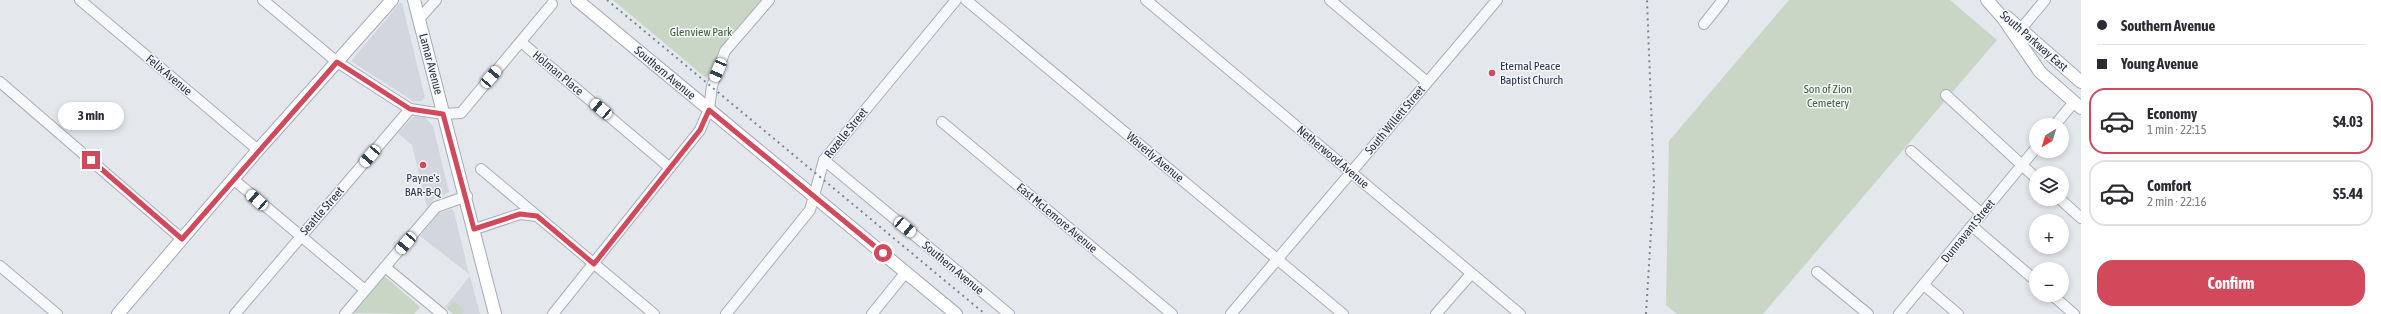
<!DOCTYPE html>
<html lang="en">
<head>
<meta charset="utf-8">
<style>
	:root { --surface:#fff; --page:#f7f7f7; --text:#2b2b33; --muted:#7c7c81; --line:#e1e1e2; --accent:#d1495b }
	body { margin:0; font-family:"Asap Condensed",sans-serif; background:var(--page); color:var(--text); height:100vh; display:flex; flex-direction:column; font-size:15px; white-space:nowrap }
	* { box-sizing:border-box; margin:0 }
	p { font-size:13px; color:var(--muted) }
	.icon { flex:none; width:22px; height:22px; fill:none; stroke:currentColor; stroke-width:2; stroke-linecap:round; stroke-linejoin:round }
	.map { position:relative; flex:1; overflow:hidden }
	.details { display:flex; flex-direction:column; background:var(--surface); width:300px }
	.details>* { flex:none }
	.hud { display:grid; align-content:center; height:88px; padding:0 16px; background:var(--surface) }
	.needle { width:26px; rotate:218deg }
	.buttons { position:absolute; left:2029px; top:118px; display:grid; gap:8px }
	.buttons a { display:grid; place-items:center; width:40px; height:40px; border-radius:50%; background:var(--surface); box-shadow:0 2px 6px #0003; font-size:20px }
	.end { position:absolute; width:18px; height:18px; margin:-9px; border:5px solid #d1495b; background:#fff; box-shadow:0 0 0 2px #fff }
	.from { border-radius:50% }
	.bubble { position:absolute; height:28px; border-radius:14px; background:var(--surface); box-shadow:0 2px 6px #0003; font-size:13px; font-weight:700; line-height:28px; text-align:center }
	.car { position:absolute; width:12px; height:24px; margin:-12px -6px; border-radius:5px; box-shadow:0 0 3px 1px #0007; background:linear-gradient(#fff 24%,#345 0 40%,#fff 0 76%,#345 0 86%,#fff 0) }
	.hud b { display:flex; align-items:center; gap:14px; height:38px; font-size:15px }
	.hud b+b { border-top:1px solid var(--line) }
	.hud i { width:10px; height:10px; background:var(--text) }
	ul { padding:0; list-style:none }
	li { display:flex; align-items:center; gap:12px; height:66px; margin:0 8px 6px; padding:0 8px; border:2px solid var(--line); border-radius:16px }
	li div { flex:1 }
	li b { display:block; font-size:15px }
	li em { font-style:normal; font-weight:700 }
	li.current { border-color:var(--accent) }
	li>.icon { width:36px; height:36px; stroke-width:1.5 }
	.cta { display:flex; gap:8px; margin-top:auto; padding:8px 16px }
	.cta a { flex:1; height:46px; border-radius:16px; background:var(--accent); color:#fff; font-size:16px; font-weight:700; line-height:46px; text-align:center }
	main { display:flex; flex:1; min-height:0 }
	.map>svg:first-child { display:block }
</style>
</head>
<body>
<main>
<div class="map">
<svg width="2081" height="314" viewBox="0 0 2081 314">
	<rect width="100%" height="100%" fill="#e4e7ec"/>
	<g fill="#d2d6de">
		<polygon points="400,3 402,3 425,98 421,101 413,101 351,61"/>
		<polygon points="414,116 425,117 433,126 449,192 434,199 427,207 412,145 398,133"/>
		<polygon points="452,209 454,212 469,274 420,236 439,213"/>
		<polygon points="470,276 480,314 453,314 445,307"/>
	</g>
	<g fill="#c9d6c5">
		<polygon points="613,0 769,0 706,78"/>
		<polygon points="1789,0 1950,0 1997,40 1763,314 1677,314 1666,305 1669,141"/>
		<polygon points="383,275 420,307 414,314 351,313"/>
		<polygon points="454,301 464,310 462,314 454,314 447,309"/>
	</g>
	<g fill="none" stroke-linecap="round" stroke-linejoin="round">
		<g stroke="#a9aeb7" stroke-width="12">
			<g id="minor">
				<polyline points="80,0 258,150"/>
				<polyline points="263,0 337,62 410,109 443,114 461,113 552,4"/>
				<polyline points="966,0 1343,314"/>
				<polyline points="1146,0 1520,314"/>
				<polyline points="1330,0 1427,82"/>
				<polyline points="419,19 436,0"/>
				<polyline points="1704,24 1723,0"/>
				<polyline points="2016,35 2045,0"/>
				<polyline points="521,42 669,167"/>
				<polyline points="0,82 182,239"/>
				<polyline points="1946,95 2036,178"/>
				<polyline points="942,122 1172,314"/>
				<polyline points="2055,125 2074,102"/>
				<polyline points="1911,151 1982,214"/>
				<polyline points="824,160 1009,314"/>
				<polyline points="481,169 654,314"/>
				<polyline points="233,179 365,290"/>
				<polyline points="2060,199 2081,218"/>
				<polyline points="1972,226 2036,281"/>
				<polyline points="475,229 520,214 537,216"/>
				<polyline points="0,266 57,314"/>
				<polyline points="385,267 442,314"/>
				<polyline points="1817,272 1868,314"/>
				<polyline points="1924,285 1958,314"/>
				<polyline points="2052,295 2074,314"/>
				<polyline points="235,314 410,109"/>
				<polyline points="345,314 436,207 467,196"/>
				<polyline points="553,314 700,130 709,109 712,86 725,51 769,0"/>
				<polyline points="726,314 810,210 824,160 956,0"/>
				<polyline points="872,314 906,272"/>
				<polyline points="1231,314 1497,0"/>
				<polyline points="1436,314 1471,274"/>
				<polyline points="1899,314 2036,148"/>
			</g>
		</g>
		<g stroke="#a3abb8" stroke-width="14">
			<g id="major">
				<polyline points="414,0 495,314"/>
				<polyline points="577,0 956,314"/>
				<polyline points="1987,0 2003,18 2040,72 2081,108"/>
				<polyline points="2007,17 2081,82"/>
				<polyline points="118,314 258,150 392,0"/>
			</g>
		</g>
		<use href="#minor" stroke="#f7f8fa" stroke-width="10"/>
		<use href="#major" stroke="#fff" stroke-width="12"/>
		<g stroke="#7d8696" stroke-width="2" stroke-dasharray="2 4" stroke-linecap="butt">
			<polyline points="607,0 985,314"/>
			<polyline points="1646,314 1654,183 1647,0"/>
		</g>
	</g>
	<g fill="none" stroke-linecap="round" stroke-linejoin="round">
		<polyline stroke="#d1495b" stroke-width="5" points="91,160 182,239 337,62 410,109 443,114 474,229 520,214 537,216 594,264 700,130 709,110 883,253"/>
	</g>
	<g fill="#d1495b" stroke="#f4f6f9" stroke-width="1.5">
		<circle cx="1492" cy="73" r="4"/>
		<circle cx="423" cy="165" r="4"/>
	</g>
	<g text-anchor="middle" stroke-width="3" stroke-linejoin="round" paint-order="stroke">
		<g font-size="12" fill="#3f6138" stroke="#f4f6f9">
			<text x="701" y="36">Glenview Park</text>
			<text x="1828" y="93">Son of Zion<tspan x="1828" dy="14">Cemetery</tspan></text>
		</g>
		<g font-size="12" fill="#2b3445" stroke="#f4f6f9">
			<text transform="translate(2034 41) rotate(41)" y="4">South Parkway East</text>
			<text transform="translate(431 64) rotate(75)" y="4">Lamar Avenue</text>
			<text transform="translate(558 73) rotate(40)" y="4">Holman Place</text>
			<text transform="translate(665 73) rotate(40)" y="4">Southern Avenue</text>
			<text transform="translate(169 75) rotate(40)" y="4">Felix Avenue</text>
			<text transform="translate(1395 120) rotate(-50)" y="4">South Willett Street</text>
			<text transform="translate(846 133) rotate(-51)" y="4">Rozelle Street</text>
			<text transform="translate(1155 157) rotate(40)" y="4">Waverly Avenue</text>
			<text transform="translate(1333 157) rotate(40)" y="4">Netherwood Avenue</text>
			<text transform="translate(322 211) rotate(-49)" y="4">Seattle Street</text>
			<text transform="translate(1057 218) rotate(40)" y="4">East McLemore Avenue</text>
			<text transform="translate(1968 231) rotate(-51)" y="4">Dunnavant Street</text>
			<text transform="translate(953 268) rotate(40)" y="4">Southern Avenue</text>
		</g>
		<g font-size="12" fill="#2b3445" stroke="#f4f6f9" text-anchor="start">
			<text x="1500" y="70">Eternal Peace<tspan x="1500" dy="14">Baptist Church</tspan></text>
			<text x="423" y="182" text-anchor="middle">Payne's<tspan x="423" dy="14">BAR-B-Q</tspan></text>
		</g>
	</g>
</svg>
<div class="buttons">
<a><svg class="needle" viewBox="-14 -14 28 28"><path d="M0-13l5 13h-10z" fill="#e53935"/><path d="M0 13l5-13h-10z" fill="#7c7c81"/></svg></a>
<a><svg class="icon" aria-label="layers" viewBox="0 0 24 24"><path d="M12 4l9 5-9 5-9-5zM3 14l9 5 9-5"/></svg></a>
<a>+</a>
<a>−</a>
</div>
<i class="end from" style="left:883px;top:253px"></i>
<i class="end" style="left:91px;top:160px"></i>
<div class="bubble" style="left:58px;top:102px;width:66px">3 min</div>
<i class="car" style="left:718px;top:70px;rotate:203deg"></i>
<i class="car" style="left:491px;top:77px;rotate:40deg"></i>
<i class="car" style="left:601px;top:109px;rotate:310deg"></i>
<i class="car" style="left:370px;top:156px;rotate:221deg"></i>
<i class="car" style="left:257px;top:200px;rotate:311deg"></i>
<i class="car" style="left:905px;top:227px;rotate:130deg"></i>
<i class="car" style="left:406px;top:243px;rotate:220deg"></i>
</div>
<section class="details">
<div class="hud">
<b><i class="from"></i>Southern Avenue</b>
<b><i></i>Young Avenue</b>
</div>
<ul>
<li class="current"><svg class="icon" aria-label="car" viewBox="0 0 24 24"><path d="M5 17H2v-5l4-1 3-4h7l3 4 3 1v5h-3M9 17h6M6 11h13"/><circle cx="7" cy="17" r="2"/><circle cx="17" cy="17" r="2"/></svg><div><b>Economy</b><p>1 min · 22:15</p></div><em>$4.03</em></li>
<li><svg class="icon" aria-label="car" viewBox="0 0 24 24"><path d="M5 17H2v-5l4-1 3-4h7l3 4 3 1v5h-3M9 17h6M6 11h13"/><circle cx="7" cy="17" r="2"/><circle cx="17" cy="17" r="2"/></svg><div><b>Comfort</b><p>2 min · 22:16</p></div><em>$5.44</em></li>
</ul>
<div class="cta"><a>Confirm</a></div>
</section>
</main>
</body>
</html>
